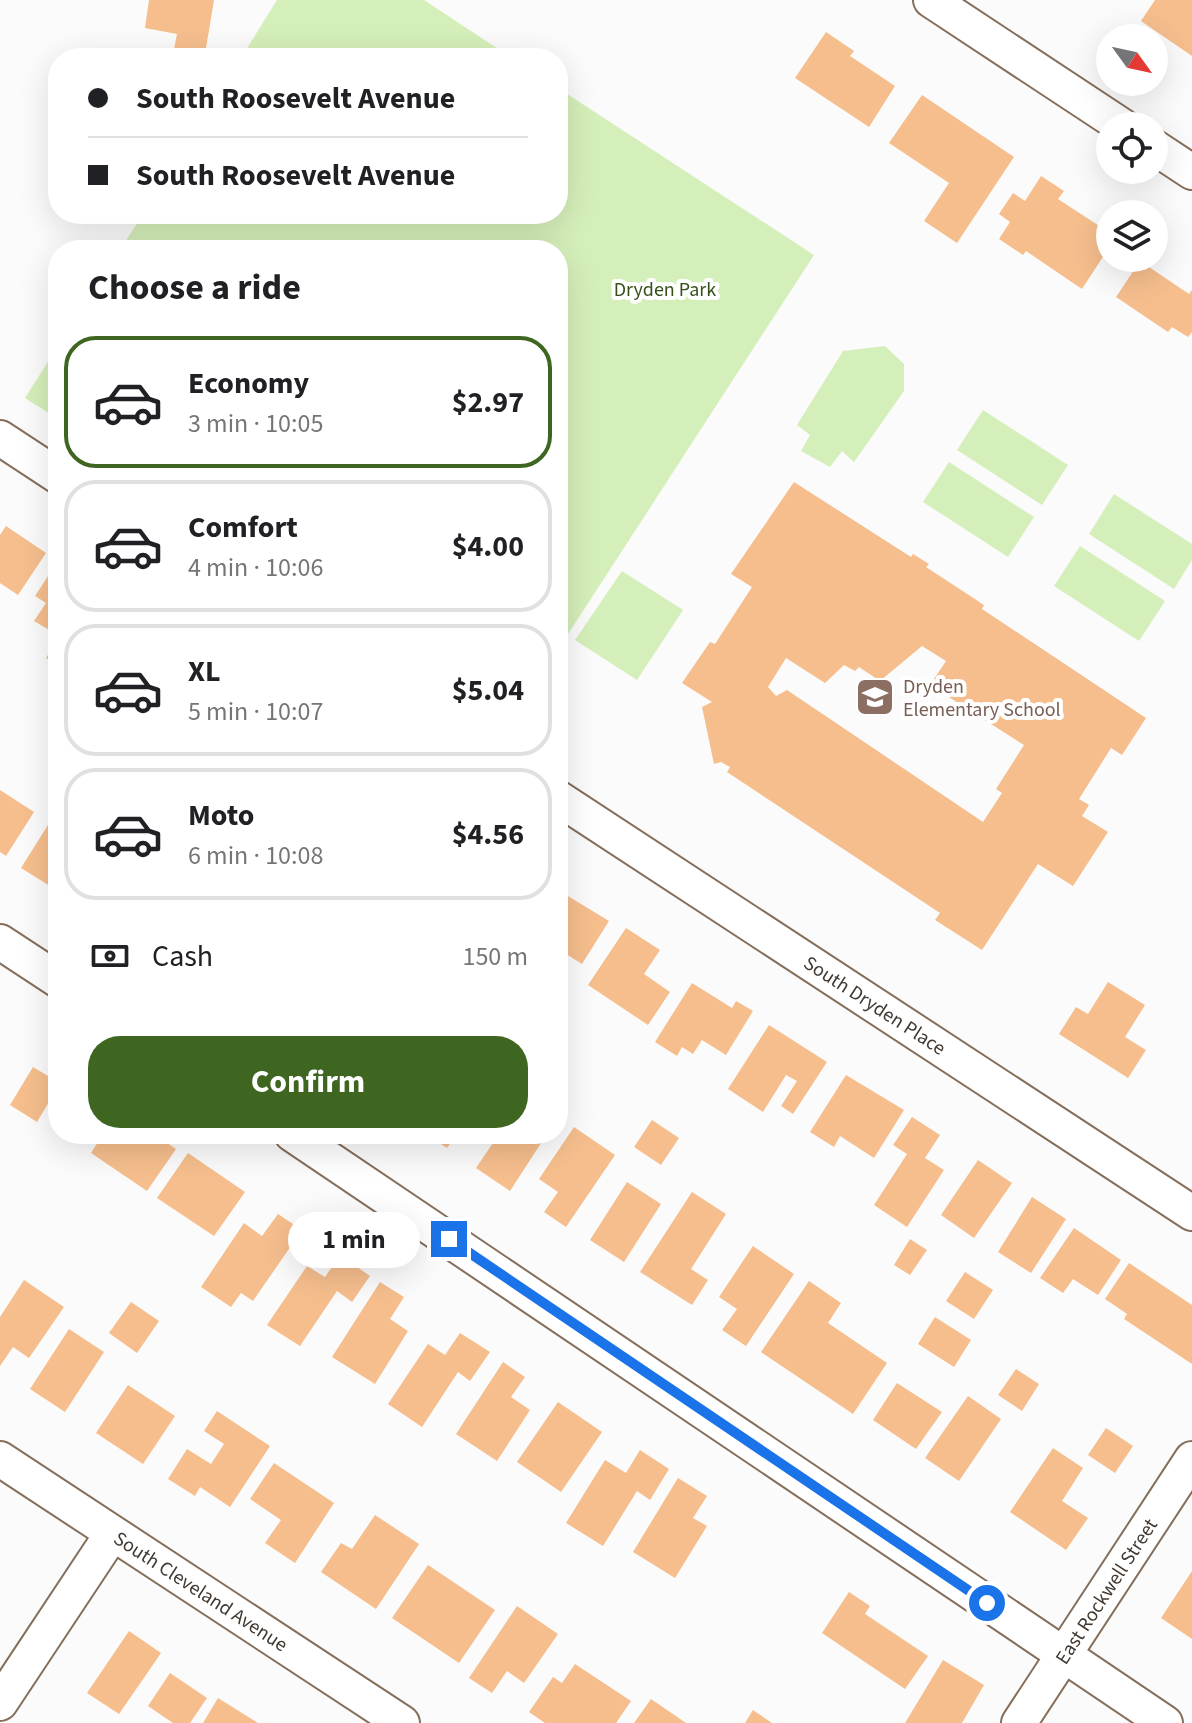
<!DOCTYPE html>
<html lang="en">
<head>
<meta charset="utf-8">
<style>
	:root { --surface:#fff; --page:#f6f6f6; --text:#202124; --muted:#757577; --line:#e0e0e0; --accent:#3e6621 }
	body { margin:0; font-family:"Source Sans 3",sans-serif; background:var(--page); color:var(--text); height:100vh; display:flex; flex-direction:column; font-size:30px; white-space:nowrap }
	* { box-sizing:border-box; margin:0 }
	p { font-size:26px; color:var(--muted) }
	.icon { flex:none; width:44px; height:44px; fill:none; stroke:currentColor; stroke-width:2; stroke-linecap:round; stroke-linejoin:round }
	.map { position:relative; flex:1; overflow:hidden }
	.panel { position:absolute; left:48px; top:240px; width:520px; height:904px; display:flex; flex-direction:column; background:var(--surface); border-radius:32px; box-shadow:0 8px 32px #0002 }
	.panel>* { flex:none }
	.hud { position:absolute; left:48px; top:48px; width:520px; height:176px; border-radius:32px; box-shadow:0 8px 32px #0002; display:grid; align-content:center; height:176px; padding:0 40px; background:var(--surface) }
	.needle { width:52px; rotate:123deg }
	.fabs { position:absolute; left:1096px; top:24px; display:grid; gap:16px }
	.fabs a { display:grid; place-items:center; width:72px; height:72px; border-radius:50%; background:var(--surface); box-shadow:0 8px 32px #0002; font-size:40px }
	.end { position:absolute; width:36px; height:36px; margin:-18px; border:10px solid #1a73e8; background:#fff; box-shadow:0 0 0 4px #fff }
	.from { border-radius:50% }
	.bubble { position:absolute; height:56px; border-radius:28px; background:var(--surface); box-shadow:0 8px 32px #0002; font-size:26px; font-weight:700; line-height:56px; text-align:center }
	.hud b { display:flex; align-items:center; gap:28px; height:76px; font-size:30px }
	.hud b+b { border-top:2px solid var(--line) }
	.hud i { width:20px; height:20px; background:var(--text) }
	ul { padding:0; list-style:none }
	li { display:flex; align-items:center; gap:24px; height:132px; margin:0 16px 12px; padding:0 24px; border:4px solid var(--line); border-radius:32px }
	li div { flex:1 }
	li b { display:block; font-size:30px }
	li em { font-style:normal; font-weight:700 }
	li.active { border-color:var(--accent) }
	li>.icon { width:72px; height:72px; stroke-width:1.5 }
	h2 { padding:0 40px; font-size:36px; line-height:96px }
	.pay { display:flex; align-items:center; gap:20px; height:88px; padding:0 40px; font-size:30px }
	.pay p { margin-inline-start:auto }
	.action { display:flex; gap:16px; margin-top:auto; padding:16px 40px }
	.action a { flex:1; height:92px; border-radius:32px; background:var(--accent); color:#fff; font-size:32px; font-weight:700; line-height:92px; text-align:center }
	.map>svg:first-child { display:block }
</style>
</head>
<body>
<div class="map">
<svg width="1192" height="1723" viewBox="0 0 1192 1723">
	<rect width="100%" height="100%" fill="#fbfbfb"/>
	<g fill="#d5efba">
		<polygon points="277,0 424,0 512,58 241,58"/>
		<polygon points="558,88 814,255 559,648 558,250 120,250 143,214 558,214"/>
		<polygon points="58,346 58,419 25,398"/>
		<polygon points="885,346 904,364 904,391 854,462 842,451 830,467 801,451 810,435 797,425 843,351"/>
		<polygon points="983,410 1068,465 1042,505 957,450"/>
		<polygon points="949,462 1034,517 1008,557 923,502"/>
		<polygon points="1114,494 1192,544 1192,560 1174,589 1089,534"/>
		<polygon points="1080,546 1165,601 1139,641 1054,586"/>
		<polygon points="622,571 683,610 637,680 575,640"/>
	</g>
	<g fill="#f6be8d" fill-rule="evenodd">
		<polygon points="149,0 214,0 205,54 174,49 177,34 145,28"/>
		<polygon points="1155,0 1192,0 1192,56 1141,21"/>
		<polygon points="826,32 854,51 850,56 895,86 869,127 795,78"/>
		<polygon points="922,95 1014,157 957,243 924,221 949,183 889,143"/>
		<polygon points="1041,176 1064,191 1058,199 1110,233 1110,246 1082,289 1026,251 1023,255 999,239 1010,222 999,214 1013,193 1025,201"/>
		<polygon points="1140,261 1189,294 1192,290 1192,332 1188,337 1172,327 1168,332 1116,297"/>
		<path d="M794,482L911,557L913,554L929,564L926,567L984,605L982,609L1146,718L1122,755L1111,748L1079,799L1089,805L1082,816L1108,832L1073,886L1038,864L982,950L935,920L940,913L727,772L730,767L721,762L714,764L702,707L712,702L682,683L710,642L715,644L752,587L731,574ZM922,646L946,661L930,685L1024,745L996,789L1002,793L983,822L787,690L776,696L768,687L786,658L825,683L844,665L855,671L859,667L880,681Z"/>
		<polygon points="6,526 46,553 18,595 0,583 0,535"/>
		<polygon points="58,561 58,635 34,621 46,603 35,596"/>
		<polygon points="58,639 58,666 46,658"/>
		<polygon points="0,790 34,812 6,856 0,852"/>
		<polygon points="58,809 58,891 21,868"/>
		<polygon points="558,890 609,921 582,964 558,949"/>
		<polygon points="626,928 660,950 644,974 670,992 648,1025 588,985"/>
		<polygon points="1108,982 1145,1005 1125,1037 1146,1050 1128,1078 1059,1034 1076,1007 1088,1014"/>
		<polygon points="692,983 732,1008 736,1001 753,1011 726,1055 702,1040 693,1054 682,1047 677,1056 655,1042"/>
		<polygon points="769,1025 827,1062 793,1114 781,1106 797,1081 786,1075 763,1112 728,1089"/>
		<polygon points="33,1067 58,1082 58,1087 37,1122 10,1105"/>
		<polygon points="846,1075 904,1110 874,1158 840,1136 834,1147 810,1132"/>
		<polygon points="912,1117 940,1135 925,1158 944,1170 907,1227 874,1205 907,1154 893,1145"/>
		<polygon points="652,1120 679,1138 661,1165 634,1147"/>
		<polygon points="574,1127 615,1155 566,1227 544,1212 558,1192 539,1179"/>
		<polygon points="103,1134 154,1134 176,1149 147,1191 91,1153"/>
		<polygon points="426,1134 457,1134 447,1148"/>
		<polygon points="499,1134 547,1134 510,1191 476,1168"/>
		<polygon points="188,1153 245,1192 214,1236 157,1198"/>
		<polygon points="978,1160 1012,1183 974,1238 941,1215"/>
		<polygon points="627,1182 661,1204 624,1262 590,1240"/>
		<polygon points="692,1192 726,1214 691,1269 708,1280 692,1305 640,1272"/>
		<polygon points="1032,1197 1066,1219 1031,1273 998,1252"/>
		<polygon points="278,1214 302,1230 253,1301 241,1293 231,1307 201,1287 244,1223 262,1236"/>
		<polygon points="1074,1228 1121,1260 1098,1295 1073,1279 1063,1293 1040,1278"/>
		<polygon points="910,1239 927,1250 910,1275 894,1265"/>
		<polygon points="753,1246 794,1274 746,1346 722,1330 737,1309 719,1297"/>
		<polygon points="340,1255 370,1276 352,1302 337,1291 300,1346 267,1325 307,1266 325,1277"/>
		<polygon points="1129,1263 1192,1305 1192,1364 1124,1319 1127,1314 1105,1299"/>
		<polygon points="965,1272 993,1290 974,1319 946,1301"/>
		<polygon points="24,1280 64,1307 29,1358 13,1347 0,1366 0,1317"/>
		<polygon points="809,1281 841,1303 828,1323 887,1363 853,1414 761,1352"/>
		<polygon points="380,1282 404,1297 390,1319 408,1331 375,1384 332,1357"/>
		<polygon points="131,1302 159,1321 137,1353 109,1333"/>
		<polygon points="935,1317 971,1340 954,1367 918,1344"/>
		<polygon points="69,1329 104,1352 65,1412 30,1389"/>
		<polygon points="460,1333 490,1352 470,1381 458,1372 422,1427 388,1404 428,1344 445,1355"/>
		<polygon points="503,1362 525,1377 511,1397 530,1410 497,1461 456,1434"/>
		<polygon points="1016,1369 1039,1384 1022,1411 998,1395"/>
		<polygon points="897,1383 942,1412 916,1449 873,1420"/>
		<polygon points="128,1385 175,1416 143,1464 96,1433"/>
		<polygon points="968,1396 1001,1419 959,1481 925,1458"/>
		<polygon points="558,1402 602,1432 561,1492 517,1462"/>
		<polygon points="217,1411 270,1446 230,1507 200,1487 195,1496 168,1479 187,1449 211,1464 224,1444 204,1431"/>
		<polygon points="1106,1428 1133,1446 1115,1473 1088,1455"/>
		<polygon points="1053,1448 1083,1468 1062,1501 1088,1518 1066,1550 1010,1512"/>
		<polygon points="640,1450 669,1469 650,1500 637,1491 603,1546 566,1523 605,1460 626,1473"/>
		<polygon points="274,1463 334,1503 295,1563 265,1543 281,1520 250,1499"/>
		<polygon points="678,1478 707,1496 693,1518 707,1526 675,1578 633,1552"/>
		<polygon points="375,1515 419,1544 376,1609 321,1572 341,1543 352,1549"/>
		<polygon points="428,1565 495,1610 459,1663 392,1618"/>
		<polygon points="1192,1571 1192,1639 1161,1618"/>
		<polygon points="849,1592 870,1606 865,1614 928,1656 905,1689 822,1633"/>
		<polygon points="517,1606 558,1634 524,1683 507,1671 492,1693 469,1678"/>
		<polygon points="129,1631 161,1653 119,1714 87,1693"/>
		<polygon points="943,1660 984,1685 962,1723 905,1723"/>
		<polygon points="575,1664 631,1701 616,1723 545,1723 529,1712 553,1677 562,1683"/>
		<polygon points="170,1673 207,1698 190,1723 173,1723 148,1706"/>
		<polygon points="218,1698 258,1723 203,1723"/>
		<polygon points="651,1699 686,1723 634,1723"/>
		<polygon points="753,1710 772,1723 745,1723"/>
	</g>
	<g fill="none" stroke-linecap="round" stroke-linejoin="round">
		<g stroke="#856e5a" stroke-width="38">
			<g id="street">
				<polyline points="931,0 1122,126"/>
				<polyline points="1154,147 1192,172"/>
				<polyline points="0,438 58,476"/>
				<polyline points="558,798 1192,1213"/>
				<polyline points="0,942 58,980"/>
				<polyline points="292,1134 1165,1723"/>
				<polyline points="0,1459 402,1723"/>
				<polyline points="0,1703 112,1534"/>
				<polyline points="1019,1723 1192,1459"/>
			</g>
		</g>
		<use href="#street" stroke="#fff" stroke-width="34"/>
	</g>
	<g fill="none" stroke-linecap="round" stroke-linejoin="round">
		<polyline stroke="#1a73e8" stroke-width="10" points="449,1239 987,1603"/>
	</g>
	<defs>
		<g id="school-square" transform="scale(2)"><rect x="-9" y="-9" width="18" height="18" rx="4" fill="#8d6e63" stroke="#fff"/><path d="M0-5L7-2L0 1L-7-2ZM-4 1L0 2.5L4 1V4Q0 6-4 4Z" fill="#fff"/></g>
	</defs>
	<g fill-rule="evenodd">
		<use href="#school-square" x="875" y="697"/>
	</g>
	<g text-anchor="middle" stroke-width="8" stroke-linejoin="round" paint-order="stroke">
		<g font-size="20" fill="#374f18" stroke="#fff">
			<text x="665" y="296">Dryden Park</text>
		</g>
		<g font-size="20" fill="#785e54" stroke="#fff" text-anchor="start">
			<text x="903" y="693">Dryden<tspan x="903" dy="23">Elementary School</tspan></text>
		</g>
		<g font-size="20" fill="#423830" stroke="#fff">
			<text transform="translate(875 1005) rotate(33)" y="7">South Dryden Place</text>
			<text transform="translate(201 1591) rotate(33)" y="7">South Cleveland Avenue</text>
			<text transform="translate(1106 1591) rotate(-57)" y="7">East Rockwell Street</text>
		</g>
	</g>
</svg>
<div class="fabs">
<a><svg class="needle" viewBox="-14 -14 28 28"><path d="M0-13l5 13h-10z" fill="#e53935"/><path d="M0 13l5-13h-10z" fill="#757577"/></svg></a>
<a><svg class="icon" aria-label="locate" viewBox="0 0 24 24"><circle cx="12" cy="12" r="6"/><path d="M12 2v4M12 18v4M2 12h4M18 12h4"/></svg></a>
<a><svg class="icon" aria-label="layers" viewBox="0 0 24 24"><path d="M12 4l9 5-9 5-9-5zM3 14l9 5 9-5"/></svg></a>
</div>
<i class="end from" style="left:987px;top:1603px"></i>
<i class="end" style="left:449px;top:1239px"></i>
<div class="bubble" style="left:288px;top:1212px;width:132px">1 min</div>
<div class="hud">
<b><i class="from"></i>South Roosevelt Avenue</b>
<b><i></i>South Roosevelt Avenue</b>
</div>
<section class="panel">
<h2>Choose a ride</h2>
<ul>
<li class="active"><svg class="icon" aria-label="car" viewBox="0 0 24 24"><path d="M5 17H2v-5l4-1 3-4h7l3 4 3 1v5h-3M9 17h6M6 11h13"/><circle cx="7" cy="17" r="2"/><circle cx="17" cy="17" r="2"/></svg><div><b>Economy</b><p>3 min · 10:05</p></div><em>$2.97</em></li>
<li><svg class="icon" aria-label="car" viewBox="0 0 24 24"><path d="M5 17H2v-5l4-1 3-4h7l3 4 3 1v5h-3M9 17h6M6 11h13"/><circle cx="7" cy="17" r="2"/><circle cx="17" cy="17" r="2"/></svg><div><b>Comfort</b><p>4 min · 10:06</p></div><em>$4.00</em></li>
<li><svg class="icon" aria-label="car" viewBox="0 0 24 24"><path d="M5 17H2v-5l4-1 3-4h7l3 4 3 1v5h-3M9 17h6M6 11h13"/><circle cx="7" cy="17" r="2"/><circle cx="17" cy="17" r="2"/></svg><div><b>XL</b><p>5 min · 10:07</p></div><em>$5.04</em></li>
<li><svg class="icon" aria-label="car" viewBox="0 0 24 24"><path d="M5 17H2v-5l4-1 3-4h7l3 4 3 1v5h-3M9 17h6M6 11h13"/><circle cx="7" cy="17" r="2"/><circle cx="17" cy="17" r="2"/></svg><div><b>Moto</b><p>6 min · 10:08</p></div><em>$4.56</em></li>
</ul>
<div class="pay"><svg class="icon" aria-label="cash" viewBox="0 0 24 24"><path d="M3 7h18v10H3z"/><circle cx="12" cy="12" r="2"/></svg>Cash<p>150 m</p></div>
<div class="action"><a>Confirm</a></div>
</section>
</div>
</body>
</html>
